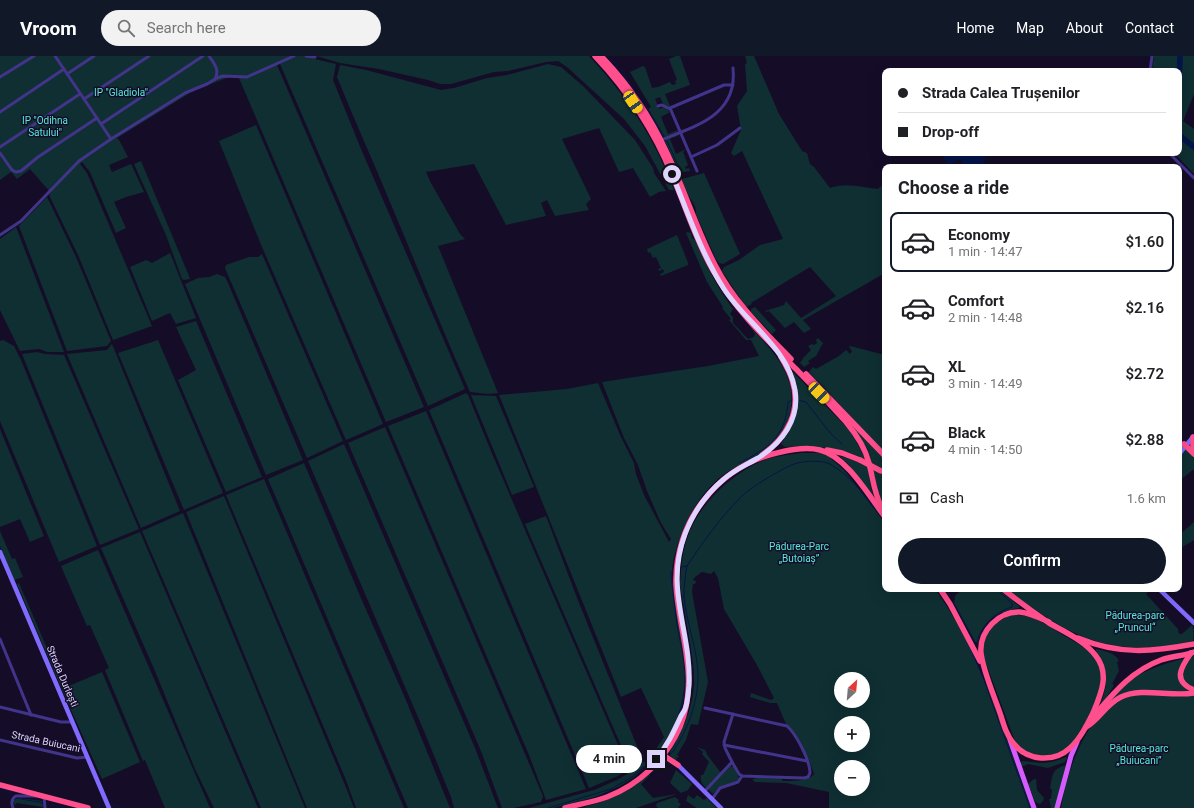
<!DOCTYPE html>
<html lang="en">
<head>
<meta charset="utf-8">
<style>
	:root { --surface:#fff; --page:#f2f2f2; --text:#202124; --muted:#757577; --line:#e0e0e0; --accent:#111827 }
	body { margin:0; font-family:Roboto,sans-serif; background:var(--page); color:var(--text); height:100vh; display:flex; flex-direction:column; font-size:15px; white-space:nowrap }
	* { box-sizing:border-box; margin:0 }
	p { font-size:13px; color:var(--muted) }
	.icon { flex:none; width:22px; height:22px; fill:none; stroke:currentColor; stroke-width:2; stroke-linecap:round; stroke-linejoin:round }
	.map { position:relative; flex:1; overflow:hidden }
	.sheet { position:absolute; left:882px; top:108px; width:300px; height:428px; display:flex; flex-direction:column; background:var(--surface); border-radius:8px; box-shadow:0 4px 16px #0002 }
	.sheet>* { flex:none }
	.top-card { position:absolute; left:882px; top:12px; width:300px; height:88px; border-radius:8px; box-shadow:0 4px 16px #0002; display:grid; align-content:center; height:88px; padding:0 16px; background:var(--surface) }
	.needle { width:26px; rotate:26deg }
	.controls { position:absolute; left:834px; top:616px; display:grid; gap:8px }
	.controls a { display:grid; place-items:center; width:36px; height:36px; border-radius:50%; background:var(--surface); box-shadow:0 4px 16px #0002; font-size:20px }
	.end { position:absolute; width:18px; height:18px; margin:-9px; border:5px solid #ded4ff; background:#111; box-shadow:0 0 0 2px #111 }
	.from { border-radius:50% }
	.bubble { position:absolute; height:28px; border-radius:14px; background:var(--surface); box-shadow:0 4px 16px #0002; font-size:13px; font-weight:600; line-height:28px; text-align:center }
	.car { position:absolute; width:12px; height:24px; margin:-12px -6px; border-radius:5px; box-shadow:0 0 3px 1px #0007; background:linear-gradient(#f5c518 24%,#345 0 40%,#f5c518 0 76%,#345 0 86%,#f5c518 0) }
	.top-card b { display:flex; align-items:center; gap:14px; height:38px; font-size:15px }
	.top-card b+b { border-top:1px solid var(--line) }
	.top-card i { width:10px; height:10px; background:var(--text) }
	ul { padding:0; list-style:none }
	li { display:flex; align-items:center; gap:12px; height:60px; margin:0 8px 6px; padding:0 8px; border:2px solid transparent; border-radius:8px }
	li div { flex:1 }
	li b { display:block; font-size:15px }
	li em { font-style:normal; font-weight:600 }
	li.selected { border-color:var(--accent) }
	li>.icon { width:36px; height:36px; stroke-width:1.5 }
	h2 { padding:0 16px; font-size:18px; line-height:48px }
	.pay { display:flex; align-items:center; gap:10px; height:44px; padding:0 16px; font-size:15px }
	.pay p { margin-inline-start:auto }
	.action { display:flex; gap:8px; margin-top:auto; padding:8px 16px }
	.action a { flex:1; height:46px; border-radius:24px; background:var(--accent); color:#fff; font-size:16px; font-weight:600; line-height:46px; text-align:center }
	header { display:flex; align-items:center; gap:24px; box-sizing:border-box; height:56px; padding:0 20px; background:var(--accent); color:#fff }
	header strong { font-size:19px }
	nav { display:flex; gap:22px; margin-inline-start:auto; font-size:14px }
	.search { width:280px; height:36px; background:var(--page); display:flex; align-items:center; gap:10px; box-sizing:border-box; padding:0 14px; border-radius:22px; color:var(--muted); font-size:15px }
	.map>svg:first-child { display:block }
</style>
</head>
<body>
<header>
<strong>Vroom</strong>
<div class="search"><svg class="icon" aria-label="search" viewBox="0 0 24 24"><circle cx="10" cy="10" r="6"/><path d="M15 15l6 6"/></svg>Search here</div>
<nav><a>Home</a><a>Map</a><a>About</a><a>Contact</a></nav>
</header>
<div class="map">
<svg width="1194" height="752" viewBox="0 0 1194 752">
	<rect width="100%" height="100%" fill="#150d28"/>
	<g fill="#0f2f32" fill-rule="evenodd">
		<polygon points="0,0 314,0 315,3 336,8 333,24 361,93 465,333 428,350 280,8 277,9 424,351 386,366 239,22 229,21 193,35 117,82 119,84 128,101 109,109 112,116 131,108 144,136 126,141 114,146 126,172 116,177 90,116 82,106 80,108 87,117 152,270 113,284 78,199 49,139 51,137 30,113 17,123 11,116 0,124"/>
		<path d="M316,0H589C627,41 654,81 674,134H669L645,90L624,63L567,11L558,5L546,6L508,15L494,16L451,28H440L428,24L379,13L340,7Z"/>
		<polygon points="676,0 680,0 690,29 665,38 670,50 667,51 663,48 660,41 655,43 659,53 664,51 670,56 661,61 668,78 678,74 677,76 665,81 663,80 648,53 651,51 630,16 643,10 645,11 652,32 658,31 670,26 672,29 676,28 675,25 677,24 669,3"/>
		<path d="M745,0H754L779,58L802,95L807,97L810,108L814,111L830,132C845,126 861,131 878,133L881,130L885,135V217L803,264L811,273L804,277L794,266L785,272L769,255L766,256L765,255L784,249L786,245L801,262L836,240L810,211L751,247L752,248L746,251L722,215L724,211L739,204L760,189L783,183L742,95L734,100L731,97L741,74L737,50L747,35L745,8L747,7Z"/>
		<polygon points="1154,0 1194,0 1194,38 1183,65 1194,73 1194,118 1174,97 1179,97 1179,15 1152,15"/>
		<path d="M548,8L561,11L583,30L635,84L653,112L654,117L666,135L659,136L650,141L633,112L619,116L599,72L562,83L591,143L586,148L589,154L555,160L547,144L541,147L546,160L506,169L474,108L426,116L431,127L460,178L465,183L438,190L498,337L488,338L470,336C441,271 415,205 387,139C371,100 353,61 337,21L340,9L366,14L441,34L454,32L487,22L507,19Z"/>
		<polygon points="256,69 383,368 346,384 262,191 219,85"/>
		<path d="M678,78L679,79L670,83L676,98L686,93L683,96L688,109L685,111L686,113L689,112L690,115C685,116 682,117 678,113L665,85L666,83Z"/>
		<polygon points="141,105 189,220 190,223 184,224 182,223 166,179 134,108"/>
		<path d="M704,117L740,198L723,208L719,207L716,203L696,158C696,150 694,148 690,142C686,136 684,129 682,123Z"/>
		<polygon points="47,141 76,201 111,285 107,290 67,295 19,170"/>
		<polygon points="16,171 64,296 47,296 39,293 20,295 0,254 0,183"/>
		<path d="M687,176L691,177L692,182L695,184C706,209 717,231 733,253L730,258L733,261V267L748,283L754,281L755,278L750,271C774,296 800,322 789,360C786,372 778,384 768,392C754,404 735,409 719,422C701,438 688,459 680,482C676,492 672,507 672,518C672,526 674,536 676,545C678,570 685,594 686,620C686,651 673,679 654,703L651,700L664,681L641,632L621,641L499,339L567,333L598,327L620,379L634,407L636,418L644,439L669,486L671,483L661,467L647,435L638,409L624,382L602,326L708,310L759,300L751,284H746L729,264L731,263L722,252L723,251L707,226L686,177Z"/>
		<polygon points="677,179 688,207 688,209 661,220 660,218 664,216 663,213 659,215 658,213 661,212 656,201 653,202 650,196 648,197 647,193"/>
		<polygon points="170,197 196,262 176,268 170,257 152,265 130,211 146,204 152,207"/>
		<polygon points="262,198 343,385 307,402 225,212 226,209 249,201 258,201"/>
		<polygon points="217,218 225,221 228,227 303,404 266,419 185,228 198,222 209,221"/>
		<polygon points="755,251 776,274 772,278 751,256 751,253"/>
		<polygon points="196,265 262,421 226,436 178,324 196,314 176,271"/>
		<polygon points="818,282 823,287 816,300 808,305 810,307 804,311 800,307 804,301 811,294 808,290 812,288 814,289 817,287 816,284"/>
		<polygon points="3,284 14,290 21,304 97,490 59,506 0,365 0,285"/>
		<polygon points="158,284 223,437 184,454 118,297"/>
		<polygon points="112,288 180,455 141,472 67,298 107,294"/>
		<polygon points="850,290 885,299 885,397 809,316 813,311 816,313 839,300 846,294 850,298 852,295 849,291"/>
		<polygon points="37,296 45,298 64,299 139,473 100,489 22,298"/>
		<path d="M791,314L850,375L866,404C841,390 813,390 785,391L781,388C795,367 801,351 795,326C794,322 792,318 791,314Z"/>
		<polygon points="466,337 468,339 493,400 628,712 618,720 589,732 429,354"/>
		<polygon points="471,339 496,340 534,431 512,439"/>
		<polygon points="426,355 586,733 546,744 529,699 388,370"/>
		<polygon points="846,361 885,403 885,415 872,407 868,394"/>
		<polygon points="385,371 543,740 541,746 514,752 502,752 481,695 348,387"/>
		<polygon points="0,373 44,480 30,486 20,463 0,471"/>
		<polygon points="1190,386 1194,387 1194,413 1179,425 1179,400"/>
		<polygon points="344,388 475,692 498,752 454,752 451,741 424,675 308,405"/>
		<path d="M801,397H820L828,400L844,414L885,467V533H935C982,598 1003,677 1031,752H829V736L786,727L755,726L750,721L752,723H755L756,722L781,723L783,725C791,725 809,725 814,718L809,704L793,675L786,668L777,647H770L750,641L751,637L771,644L774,642L757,609L724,553L718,522L714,515L711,518L702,516L695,521L693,524L696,525L695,528H693L692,536L708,626L698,669L691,668L686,684L677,699L679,701L678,702L675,701L677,703L676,705L670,699V696C682,676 692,654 694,630C695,615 692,601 690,587C687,567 683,548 680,529C681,513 682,498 687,483C697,450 730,419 762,405C774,400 788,399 801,397ZM841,623H863V645H841ZM841,667H863V689H841ZM841,711H863V733H841Z"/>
		<polygon points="840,400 858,406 868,411 871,432 874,442 849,409"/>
		<polygon points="304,407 360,540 405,642 450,752 408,752 268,423"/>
		<polygon points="873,414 880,417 885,421 885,453 880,442"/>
		<polygon points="264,423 404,752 356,752 346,724 226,439"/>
		<polygon points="224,440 347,734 354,752 307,752 186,456"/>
		<polygon points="183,457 305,752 261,752 142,475"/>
		<polygon points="546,460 577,542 643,705 634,707 629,706 623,694 525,468"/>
		<polygon points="1194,466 1194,484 1179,493 1179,479"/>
		<polygon points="0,475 12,503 15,502 23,521 14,524 0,490"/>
		<polygon points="140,476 258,752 214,752 195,713 155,615 101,492"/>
		<polygon points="98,494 210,752 165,752 145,704 143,705 105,614 109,612 90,569 87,570 61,510"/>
		<polygon points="19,527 64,632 102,616 140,706 102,723 60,629 17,528"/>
		<path d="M962,533H998L1019,550V552C1015,553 1011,553 1007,555C991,559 982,571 978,586H975L954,548L955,540Z"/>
		<path d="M1006,533H1150L1146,538L1178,573L1179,578H1182L1192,569C1194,572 1194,581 1193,585C1179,589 1167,590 1153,591C1090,595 1055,568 1006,533Z"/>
		<path d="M1011,559C1032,558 1044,567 1061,578C1075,586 1091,593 1098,608C1101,615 1102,623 1101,629C1098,646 1077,686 1063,695C1055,700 1046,701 1037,699C1028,698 1020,693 1015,685L984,602C981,580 991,567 1011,559Z"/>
		<path d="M1096,593C1104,595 1116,597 1119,605L1117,606L1119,615L1112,628L1114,629L1105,644L1101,647C1108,629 1109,611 1096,595Z"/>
		<path d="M1194,600V752H1061C1068,711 1083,674 1112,643C1117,638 1121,632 1127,627C1146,612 1170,606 1194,600Z"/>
		<path d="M697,691L705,694L708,700L721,717L706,732C702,728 700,725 701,719H703L709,706L702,698L703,696Z"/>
		<path d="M1066,701L1067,702L1065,706L1048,712L1028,708L1021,711L1020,706L1023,705C1042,707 1047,709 1066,701Z"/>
		<polygon points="646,705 649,707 633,722 620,730 595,741 553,752 529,752 594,734 617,724 627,718 632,711"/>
		<path d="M1066,709L1055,752H1051L1049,743H1051L1052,733H1050C1053,718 1051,714 1066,709Z"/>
		<polygon points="730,710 734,711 739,722 739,724 719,731 713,738 708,733"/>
		<polygon points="676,714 692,728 688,734 681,737 670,727"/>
		<path d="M649,718L650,719L641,728L653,742L677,738L636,752H583C589,749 597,748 603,745C620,739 636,731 649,718Z"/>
		<polygon points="1034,723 1036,723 1037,734 1044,742 1043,745 1040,748 1037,747 1035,745 1028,728"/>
		<polygon points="688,739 694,743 697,739 704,744 707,742 716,752 697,752 686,745"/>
		<polygon points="675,741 679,744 678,746 681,748 678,752 658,752 656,750 657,747"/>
		<polygon points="18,742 42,745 43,751 17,747 15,749 13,745"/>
	</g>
	<polygon fill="#051549" points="941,97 986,97 984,107 986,111 966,111 960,103 949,109"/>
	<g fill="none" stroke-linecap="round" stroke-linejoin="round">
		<g stroke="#051549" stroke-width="1">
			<polyline points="608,0 618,10"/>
			<polyline points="622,13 626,22 645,48 664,80"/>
			<polyline points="667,85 680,114"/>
			<polyline points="798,344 806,346 831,378 842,388"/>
			<path d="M739,407C768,393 786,380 788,346L793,344"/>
			<path d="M682,511L687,510C703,486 720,462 740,442C749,432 784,411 797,407C806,405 822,404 830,408C851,420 867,442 881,460"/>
			<polyline points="945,533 950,539"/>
			<polyline points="954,547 975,586"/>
			<path d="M977,586C981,569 995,556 1012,551V547L996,533"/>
			<polyline points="969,589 984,624 1030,752"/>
			<path d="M671,698C687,677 699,644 698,618C697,591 686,566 684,540C684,530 685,520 687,510"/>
			<path d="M654,701C674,680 686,647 685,617C684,601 680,585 677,569C675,553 673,536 671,520V516L673,515"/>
			<polyline points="649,706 650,705"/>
			<polyline points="0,734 8,736 13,739"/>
			<polyline points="16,742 43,747"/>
			<polyline points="110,747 123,752"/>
			<polyline points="46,748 64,752"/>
			<polyline points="97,749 105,749"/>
			<polyline points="548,752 611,733 632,721 646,709"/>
		</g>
		<g stroke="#051549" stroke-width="5.5">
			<polyline points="1179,32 1180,0"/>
			<polyline points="1179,79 1194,91"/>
		</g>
		<g stroke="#42348b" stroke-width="3">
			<polyline points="55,0 111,83"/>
			<path d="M209,0C214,7 220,14 215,23"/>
			<polyline points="306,0 315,1"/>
			<polyline points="1150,15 1152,0"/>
			<polyline points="67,18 94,0"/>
			<polyline points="0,21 34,0"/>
			<polyline points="733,29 724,29 670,52 691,101 717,89 740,72"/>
			<polyline points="84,43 149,0"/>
			<polyline points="658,50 662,49 670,53"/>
			<polyline points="0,56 64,13"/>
			<polyline points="101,68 203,0"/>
			<path d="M661,84C696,70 738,59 733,12"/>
			<polyline points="0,91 80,38"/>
			<polyline points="0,97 12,114 16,116 21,115 38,101 97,62"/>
			<polyline points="1169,97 1194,122"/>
			<polyline points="691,101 697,115"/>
			<polyline points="0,179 21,165 79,105 111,83 185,37 207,28 217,22 223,20 247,21 294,0"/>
			<polyline points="0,583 31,659"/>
			<polyline points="0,651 61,666 73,666"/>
			<path d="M705,652L787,670C796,678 810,704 810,717L808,721L804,722L742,720L739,718L732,706"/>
			<polyline points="0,684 77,702 88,701"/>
			<polyline points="724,689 807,705"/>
			<polyline points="704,736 732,706 725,692 724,686 733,658"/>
			<polyline points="44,741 45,752"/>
			<polyline points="712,743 720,732 738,726 742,720"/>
			<path d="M13,752C11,747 11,743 16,740H37"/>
		</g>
		<g stroke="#816bff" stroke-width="4.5">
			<polyline points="1179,398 1193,381"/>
			<polyline points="0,496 109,752"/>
			<polyline points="1159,533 1194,567"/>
			<polyline points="678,709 721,752"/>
		</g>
		<g stroke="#d65bff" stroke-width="5">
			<polyline points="1010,684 1034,752"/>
			<polyline points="1057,752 1071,700 1077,686"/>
		</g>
		<g stroke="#ff4f8d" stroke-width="5.5">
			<path d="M595,0C628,35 654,74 672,119C686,151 696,186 714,216C735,254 766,283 796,313C813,330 830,348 846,366C856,378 865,391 869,407C873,422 874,438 882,452"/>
			<path d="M601,0C628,28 650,60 666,95C684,132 696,172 715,209C734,246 763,274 791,303"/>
			<polyline points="806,318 885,400"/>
			<polyline points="1184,388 1194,398"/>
			<polyline points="1193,392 1193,381"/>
			<polyline points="827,394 842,397 860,404"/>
			<path d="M762,399C787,382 802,354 792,324C790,316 785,308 781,301"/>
			<polyline points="940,533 950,548 980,605"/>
			<path d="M1003,533C1018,545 1033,556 1049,567C1065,576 1085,585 1096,600C1110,618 1101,638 1093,657C1087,669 1080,683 1070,692C1054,707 1027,705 1014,688C1007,680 1004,670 1001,660C995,642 983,615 981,597C979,575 999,555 1020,556C1030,557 1040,562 1049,566"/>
			<path d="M1078,582C1119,599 1152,596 1194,588"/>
			<path d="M1191,597C1181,611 1172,625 1194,634"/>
			<path d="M1093,661C1113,638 1131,615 1161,604C1172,600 1183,600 1194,596"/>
			<path d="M1086,671C1099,664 1106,648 1121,641C1142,631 1170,641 1194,637"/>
			<polyline points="660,700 663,699 678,709"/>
			<polyline points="0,729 88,752"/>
			<path d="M565,752C579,748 594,746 607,741C639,729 666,703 680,671C700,622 679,578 676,529C675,499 685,467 704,444C721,422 743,407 769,399C784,395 804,390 820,394C846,400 869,440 885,461"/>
		</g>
		<polyline stroke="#ff4f8d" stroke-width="5.5" points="860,404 881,415"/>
	</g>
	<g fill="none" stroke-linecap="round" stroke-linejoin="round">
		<path stroke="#ded4ff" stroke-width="5" d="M656,703C667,690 673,677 680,662C681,659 684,656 685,653C688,646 688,637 689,630C692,576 664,534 685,478C693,457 706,438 724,423C734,414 746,409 758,402C782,387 800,363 795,334C788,292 746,267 724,233C701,197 688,157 672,118"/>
	</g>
	<g text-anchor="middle" stroke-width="3" stroke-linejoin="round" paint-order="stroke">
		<g font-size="10" fill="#54ebd8" stroke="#150d28">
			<text x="121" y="40">IP "Gladiola"</text>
			<text x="45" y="68">IP "Odihna<tspan x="45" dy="12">Satului"</tspan></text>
			<text x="799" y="494">Pădurea-Parc<tspan x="799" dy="12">„Butoiaș”</tspan></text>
			<text x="1135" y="563">Pădurea-parc<tspan x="1135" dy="12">„Pruncul“</tspan></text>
			<text x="1139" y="696">Pădurea-parc<tspan x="1139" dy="12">„Buiucani”</tspan></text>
		</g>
		<g font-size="10" fill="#ded4ff" stroke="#150d28">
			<text transform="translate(63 620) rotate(67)" y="4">Strada Durlești</text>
			<text transform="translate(46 685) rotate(12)" y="4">Strada Buiucani</text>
		</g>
	</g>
</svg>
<div class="controls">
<a><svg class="needle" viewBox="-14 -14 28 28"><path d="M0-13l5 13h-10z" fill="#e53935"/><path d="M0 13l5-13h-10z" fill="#757577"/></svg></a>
<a>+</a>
<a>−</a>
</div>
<i class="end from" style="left:672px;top:118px"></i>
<i class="end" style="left:656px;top:703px"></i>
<div class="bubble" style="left:576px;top:689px;width:66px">4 min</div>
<i class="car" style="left:633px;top:46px;rotate:146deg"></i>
<i class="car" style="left:819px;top:337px;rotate:136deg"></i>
<div class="top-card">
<b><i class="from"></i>Strada Calea Trușenilor</b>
<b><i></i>Drop-off</b>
</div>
<section class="sheet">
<h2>Choose a ride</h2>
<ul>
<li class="selected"><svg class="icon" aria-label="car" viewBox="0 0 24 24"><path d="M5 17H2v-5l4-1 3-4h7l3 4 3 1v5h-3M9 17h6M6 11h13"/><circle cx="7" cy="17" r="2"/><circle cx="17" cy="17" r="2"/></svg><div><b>Economy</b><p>1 min · 14:47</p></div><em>$1.60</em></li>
<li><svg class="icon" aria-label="car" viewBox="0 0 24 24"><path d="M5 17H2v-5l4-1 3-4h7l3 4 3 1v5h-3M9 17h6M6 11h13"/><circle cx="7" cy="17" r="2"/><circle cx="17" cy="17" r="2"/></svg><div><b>Comfort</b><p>2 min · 14:48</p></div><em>$2.16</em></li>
<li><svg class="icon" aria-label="car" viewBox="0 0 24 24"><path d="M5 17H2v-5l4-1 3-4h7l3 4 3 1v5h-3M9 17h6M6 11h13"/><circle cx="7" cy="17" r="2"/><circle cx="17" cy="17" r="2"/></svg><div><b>XL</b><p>3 min · 14:49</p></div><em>$2.72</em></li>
<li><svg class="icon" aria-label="car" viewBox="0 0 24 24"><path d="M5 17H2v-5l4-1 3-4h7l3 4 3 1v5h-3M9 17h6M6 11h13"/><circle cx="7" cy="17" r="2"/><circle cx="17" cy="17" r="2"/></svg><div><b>Black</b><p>4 min · 14:50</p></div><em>$2.88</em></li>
</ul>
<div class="pay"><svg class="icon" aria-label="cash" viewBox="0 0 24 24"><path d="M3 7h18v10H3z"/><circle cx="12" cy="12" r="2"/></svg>Cash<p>1.6 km</p></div>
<div class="action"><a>Confirm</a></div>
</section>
</div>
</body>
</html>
